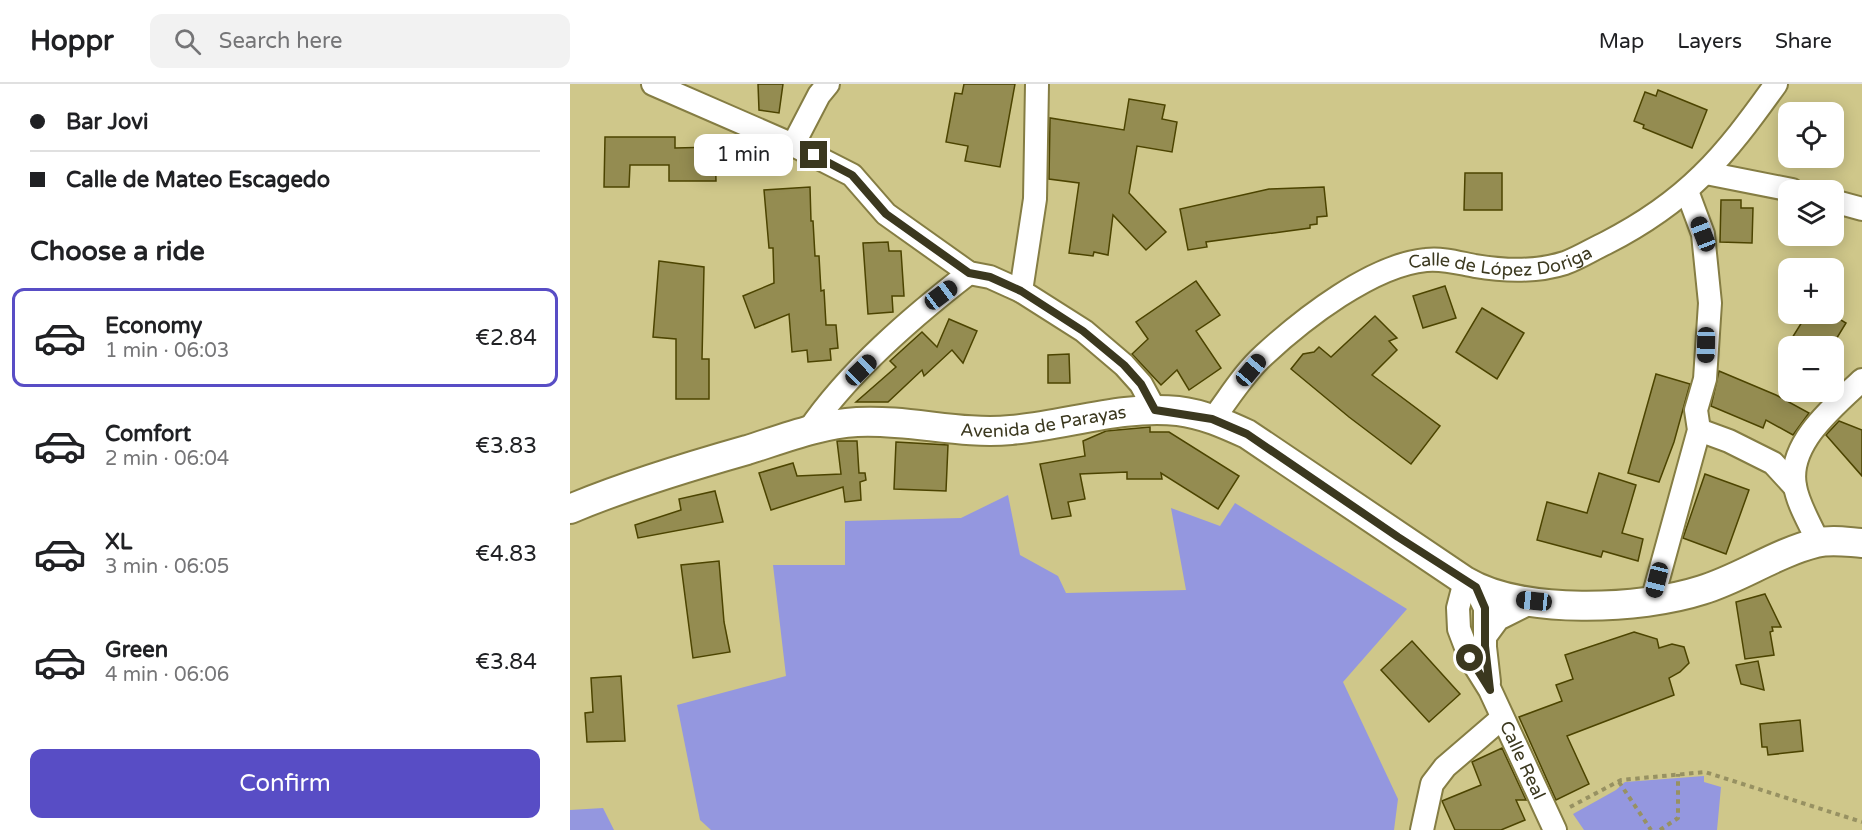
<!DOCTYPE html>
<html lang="en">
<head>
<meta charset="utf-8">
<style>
	:root { --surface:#fff; --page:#f2f2f2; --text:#202124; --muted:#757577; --line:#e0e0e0; --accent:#584dc5 }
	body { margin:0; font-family:"Varela Round",sans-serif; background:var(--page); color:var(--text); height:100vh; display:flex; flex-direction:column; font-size:22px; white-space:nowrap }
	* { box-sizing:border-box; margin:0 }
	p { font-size:20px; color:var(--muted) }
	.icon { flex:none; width:33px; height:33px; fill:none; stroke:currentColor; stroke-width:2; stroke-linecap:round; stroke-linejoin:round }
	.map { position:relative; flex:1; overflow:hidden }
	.sheet { display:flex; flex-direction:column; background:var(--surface); width:570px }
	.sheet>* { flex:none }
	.top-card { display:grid; align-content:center; height:132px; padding:0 30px; background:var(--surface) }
	.tools { position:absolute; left:1208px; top:18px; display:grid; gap:12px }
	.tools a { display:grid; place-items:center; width:66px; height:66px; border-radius:12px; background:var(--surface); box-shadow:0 3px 15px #0003; font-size:30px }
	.end { position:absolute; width:27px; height:27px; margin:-14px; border:8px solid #3b381f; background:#fff; box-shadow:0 0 0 3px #fff }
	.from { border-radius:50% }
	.bubble { position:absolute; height:42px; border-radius:12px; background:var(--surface); box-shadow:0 3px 15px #0003; font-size:20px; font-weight:600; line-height:42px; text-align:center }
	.car { position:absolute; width:18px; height:36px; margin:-18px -9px; border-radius:8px; box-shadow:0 0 4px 2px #0007; background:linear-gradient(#222 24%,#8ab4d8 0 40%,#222 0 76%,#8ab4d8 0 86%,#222 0) }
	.top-card b { display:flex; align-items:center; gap:21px; height:57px; font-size:22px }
	.top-card b+b { border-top:2px solid var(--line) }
	.top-card i { width:15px; height:15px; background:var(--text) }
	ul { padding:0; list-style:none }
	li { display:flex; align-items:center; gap:18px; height:99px; margin:0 12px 9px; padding:0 18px; border:3px solid transparent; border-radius:12px }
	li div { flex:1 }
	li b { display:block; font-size:22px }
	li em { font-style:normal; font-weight:600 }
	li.current { border-color:var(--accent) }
	li>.icon { width:54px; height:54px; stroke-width:1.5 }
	h2 { padding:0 30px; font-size:27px; line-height:72px }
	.primary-button { display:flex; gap:12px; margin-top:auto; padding:12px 30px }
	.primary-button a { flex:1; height:69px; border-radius:12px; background:var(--accent); color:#fff; font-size:24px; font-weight:600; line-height:69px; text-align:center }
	header { display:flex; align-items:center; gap:36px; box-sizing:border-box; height:84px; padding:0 30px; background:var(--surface); border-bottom:2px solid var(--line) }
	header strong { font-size:28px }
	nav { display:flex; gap:33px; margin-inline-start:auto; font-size:21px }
	.search { width:420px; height:54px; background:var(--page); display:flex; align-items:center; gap:15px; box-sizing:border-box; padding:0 21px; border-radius:12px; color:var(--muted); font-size:22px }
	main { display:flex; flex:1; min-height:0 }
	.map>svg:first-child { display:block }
</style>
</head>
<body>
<header>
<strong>Hoppr</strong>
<div class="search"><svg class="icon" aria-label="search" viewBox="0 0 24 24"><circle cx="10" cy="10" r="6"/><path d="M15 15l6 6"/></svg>Search here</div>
<nav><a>Map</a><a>Layers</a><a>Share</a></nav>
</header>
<main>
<section class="sheet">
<div class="top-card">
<b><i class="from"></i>Bar Jovi</b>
<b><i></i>Calle de Mateo Escagedo</b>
</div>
<h2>Choose a ride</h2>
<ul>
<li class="current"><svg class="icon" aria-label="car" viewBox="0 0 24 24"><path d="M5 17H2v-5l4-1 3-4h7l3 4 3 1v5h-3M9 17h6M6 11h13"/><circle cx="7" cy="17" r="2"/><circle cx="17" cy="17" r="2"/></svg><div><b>Economy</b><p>1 min · 06:03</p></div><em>€2.84</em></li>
<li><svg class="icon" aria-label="car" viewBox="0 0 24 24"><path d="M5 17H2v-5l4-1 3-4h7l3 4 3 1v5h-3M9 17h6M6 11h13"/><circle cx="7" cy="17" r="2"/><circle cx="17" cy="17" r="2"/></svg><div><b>Comfort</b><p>2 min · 06:04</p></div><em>€3.83</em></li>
<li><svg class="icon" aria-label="car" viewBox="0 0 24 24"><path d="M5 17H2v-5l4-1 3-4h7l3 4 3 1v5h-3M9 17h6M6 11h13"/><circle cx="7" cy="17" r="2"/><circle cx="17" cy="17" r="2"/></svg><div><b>XL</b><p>3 min · 06:05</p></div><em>€4.83</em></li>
<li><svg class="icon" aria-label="car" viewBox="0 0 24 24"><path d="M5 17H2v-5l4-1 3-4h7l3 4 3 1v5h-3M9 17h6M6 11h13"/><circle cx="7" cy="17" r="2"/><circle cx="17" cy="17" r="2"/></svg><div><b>Green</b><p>4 min · 06:06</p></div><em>€3.84</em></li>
</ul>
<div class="primary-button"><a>Confirm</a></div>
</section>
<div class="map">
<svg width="1292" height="746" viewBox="0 0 1292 746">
	<rect width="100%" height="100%" fill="#cfc78a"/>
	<g fill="#9497df">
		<polygon points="438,411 450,471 488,492 496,509 616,506 601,424 650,442 665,419 837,525 773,598 828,715 824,746 141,746 130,736 107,621 216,592 203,481 275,481 275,437 391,434"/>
		<polygon points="1134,692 1134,698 1151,703 1147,746 1014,746 1003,730 1046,706 1055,698"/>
		<polygon points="33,724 44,746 0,746 0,726"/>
	</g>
	<g fill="#948c51" stroke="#4c4401" stroke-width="1.5">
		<polygon points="188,0 213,0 209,29 189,26"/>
		<polygon points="394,0 445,0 430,83 395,77 398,62 376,58 385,9 392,10"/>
		<polygon points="1088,6 1137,26 1122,64 1073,44 1074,41 1064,37 1075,8 1086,12"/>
		<polygon points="559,15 595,21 592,35 607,38 602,68 567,62 559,109 596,148 576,166 543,131 538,171 524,168 523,172 499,169 509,99 479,95 480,34 554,46"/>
		<polygon points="35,53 105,53 105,64 145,63 146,97 99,97 99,81 60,81 59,103 34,103"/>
		<polygon points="895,89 932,89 932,126 894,126"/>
		<polygon points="240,103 241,137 243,137 245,172 249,172 251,207 254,206 256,241 266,241 268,264 260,265 261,276 238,278 237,266 222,268 219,230 185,244 173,212 204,199 203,164 199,164 194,106"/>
		<polygon points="754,103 757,132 747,133 747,140 740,141 740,144 636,158 637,163 618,166 610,125 699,105"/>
		<polygon points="1151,116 1171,116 1171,124 1183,124 1182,159 1150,158"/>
		<polygon points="318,158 319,167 331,167 334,212 322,212 323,228 298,230 293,159"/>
		<polygon points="89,177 134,183 132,275 139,275 139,315 106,315 106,255 83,253"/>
		<polygon points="626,197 650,231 626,247 651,284 619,306 607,286 591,301 562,270 578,255 566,238"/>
		<polygon points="875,202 886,234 853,244 843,212"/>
		<polygon points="912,224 954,249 927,295 886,268"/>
		<polygon points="1237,230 1261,230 1276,239 1262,262 1217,262"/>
		<polygon points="805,232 827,254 819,257 827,266 802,291 870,342 841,380 779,333 721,285 733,270 744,268 749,263 761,273"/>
		<polygon points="379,235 407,247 393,279 382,266 354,292 352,286 318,318 286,318 326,283 320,277 352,248 367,263"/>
		<polygon points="499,270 500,299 478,299 478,271"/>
		<polygon points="1149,287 1206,311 1239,329 1223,351 1196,336 1193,344 1141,322"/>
		<polygon points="1086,290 1120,300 1104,358 1089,398 1058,389"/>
		<polygon points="1269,337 1292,346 1292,392 1256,351"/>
		<polygon points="580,343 580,348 599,348 669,392 648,425 591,389 592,395 557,395 557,388 510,390 515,415 498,418 501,432 482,435 470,380 515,372 513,357 536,347"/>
		<polygon points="267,357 287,357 289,389 295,389 296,396 290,398 291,416 275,418 273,403 201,426 189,389 223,379 227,392 271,390"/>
		<polygon points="326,358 378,361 376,407 324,405"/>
		<polygon points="1029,389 1066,401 1052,449 1073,455 1068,477 1033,467 1031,473 967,456 977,418 1017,429"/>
		<polygon points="1135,390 1179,406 1156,470 1113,454"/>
		<polygon points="145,407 153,438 68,454 65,441 111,426 109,415"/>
		<polygon points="149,477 154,538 160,568 123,574 111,481"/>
		<polygon points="1195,510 1211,543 1202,543 1203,547 1200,548 1204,571 1175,575 1166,518"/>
		<polygon points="1064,548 1087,555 1089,564 1102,560 1114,563 1119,579 1110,588 1099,594 1104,611 997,652 1019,700 986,716 949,633 992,617 986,601 1003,595 995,571"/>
		<polygon points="842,557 890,610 859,638 811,586"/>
		<polygon points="1188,577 1194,606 1171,600 1166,581"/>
		<polygon points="51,592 55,657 17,658 15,629 23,628 21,594"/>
		<polygon points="1230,636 1233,667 1198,671 1197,663 1192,663 1190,640"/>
		<polygon points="932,664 956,716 946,716 955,736 931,746 885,746 872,717 911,701 902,678"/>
	</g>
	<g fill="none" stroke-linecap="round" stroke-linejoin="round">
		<g stroke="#857d43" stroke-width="26">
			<g id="minor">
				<polyline points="83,0 223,61 282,91 316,130 399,189 420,193 451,207 514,247 554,281 571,300 585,326"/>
				<polyline points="223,61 249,11 258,0"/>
				<polyline points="1136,89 1222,106"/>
				<polyline points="1263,117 1292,125"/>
				<polyline points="451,207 465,115 467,0"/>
				<path id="s1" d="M643,335C659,314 674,289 694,271C733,235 802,181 856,176C873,174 889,179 905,182C935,187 967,188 995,179C1009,174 1023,165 1036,159C1118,117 1154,73 1206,0"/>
				<polyline points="1129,346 1159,357 1203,379 1225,403"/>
				<path d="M238,347C279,287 342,233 399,189"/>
				<path d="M1248,458C1241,441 1228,421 1225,402C1217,360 1264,322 1292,296"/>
				<path id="s2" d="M895,497L888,524L889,545L900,574L920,606L985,746"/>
				<polyline points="905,503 915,524 915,563 919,598"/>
				<polyline points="1082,517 1129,346 1126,326 1135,295 1140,219 1133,150 1117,107"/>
				<polyline points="917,550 928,535 964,517"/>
				<polyline points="852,746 862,700 875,683 932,634"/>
			</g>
		</g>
		<g stroke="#857d43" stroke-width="32">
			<g id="tertiary">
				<path id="s3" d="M0,425C57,401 117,383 177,366C212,355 250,340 287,338C339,335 390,351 441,346C497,341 553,321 608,327C633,330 655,340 677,350L895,497C952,531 1070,526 1132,506C1171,494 1206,469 1246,459C1261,455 1277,458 1292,459"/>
			</g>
		</g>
		<g stroke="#979162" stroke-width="4" stroke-dasharray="4.5 4.5" stroke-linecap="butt">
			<polyline points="1049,698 1081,746"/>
			<polyline points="1000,723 1051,696 1135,688 1292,738"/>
			<polyline points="1090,746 1108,734 1108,690"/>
		</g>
		<use href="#minor" stroke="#fff" stroke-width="22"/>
		<use href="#tertiary" stroke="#fff" stroke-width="28"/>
	</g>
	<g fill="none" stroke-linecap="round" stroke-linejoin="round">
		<polyline stroke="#3b381f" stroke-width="8" points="244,71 282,91 316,130 399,189 420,193 451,207 513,247 554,281 571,300 585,326 642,335 677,350 828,453 906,503 915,524 915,562 920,606 900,574"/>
	</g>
	<g text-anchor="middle" stroke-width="5" stroke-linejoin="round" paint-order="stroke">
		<g font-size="18" fill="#3b381f" stroke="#dbd496">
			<text dy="6" stroke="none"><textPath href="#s1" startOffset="348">Calle de López Doriga</textPath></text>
			<text dy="6" stroke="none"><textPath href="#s3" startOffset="488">Avenida de Parayas</textPath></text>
			<text dy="6" stroke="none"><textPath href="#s2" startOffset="195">Calle Real</textPath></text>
		</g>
	</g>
</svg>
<div class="tools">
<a><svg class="icon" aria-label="locate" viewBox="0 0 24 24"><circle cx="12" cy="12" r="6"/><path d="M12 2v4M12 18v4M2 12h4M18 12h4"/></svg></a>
<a><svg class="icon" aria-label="layers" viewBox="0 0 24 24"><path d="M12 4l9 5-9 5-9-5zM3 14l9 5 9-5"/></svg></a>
<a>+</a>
<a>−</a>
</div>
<i class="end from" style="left:900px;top:574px"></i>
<i class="end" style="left:244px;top:71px"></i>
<div class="bubble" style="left:124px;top:50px;width:99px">1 min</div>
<i class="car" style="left:1133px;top:150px;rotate:339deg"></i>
<i class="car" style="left:371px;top:211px;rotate:53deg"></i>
<i class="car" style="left:1136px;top:261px;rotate:181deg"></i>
<i class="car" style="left:291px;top:286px;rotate:46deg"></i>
<i class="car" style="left:681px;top:286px;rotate:40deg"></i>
<i class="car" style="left:1087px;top:496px;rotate:194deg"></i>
<i class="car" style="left:964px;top:517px;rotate:276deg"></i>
</div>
</main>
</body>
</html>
